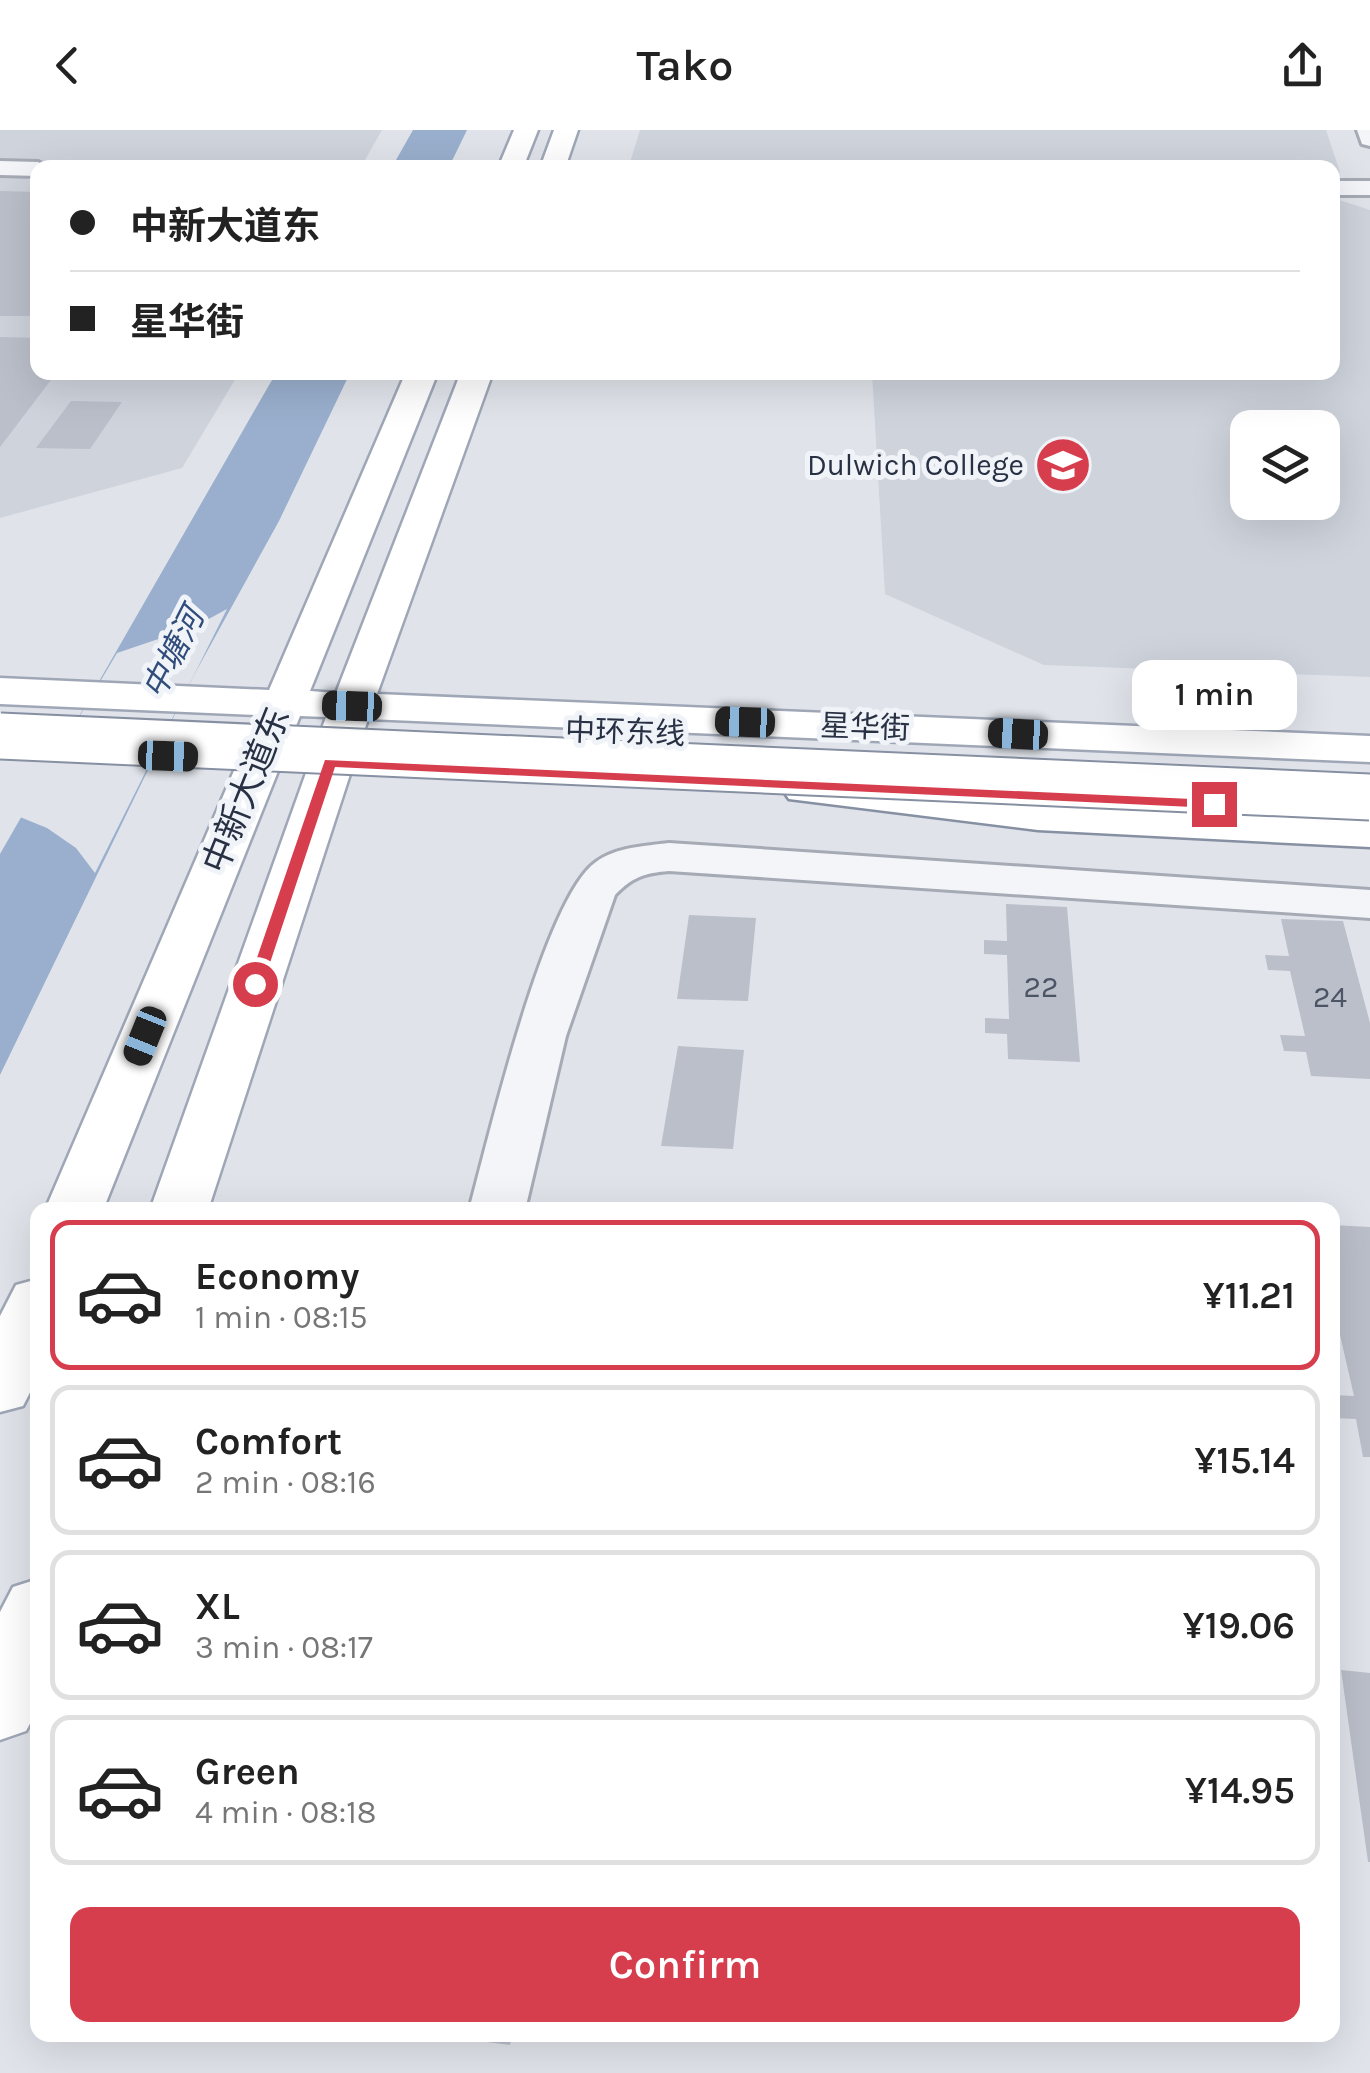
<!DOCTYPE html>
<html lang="en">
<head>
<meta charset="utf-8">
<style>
	:root { --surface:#fff; --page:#f6f6f6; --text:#222; --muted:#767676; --line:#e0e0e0; --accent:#d73e4d }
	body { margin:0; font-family:Karla,"Noto Sans SC",sans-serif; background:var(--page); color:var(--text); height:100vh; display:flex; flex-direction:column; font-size:38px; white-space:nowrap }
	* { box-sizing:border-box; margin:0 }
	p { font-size:32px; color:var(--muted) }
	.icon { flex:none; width:55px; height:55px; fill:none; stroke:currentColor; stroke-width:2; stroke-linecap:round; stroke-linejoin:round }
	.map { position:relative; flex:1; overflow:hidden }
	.side { position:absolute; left:30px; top:1072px; width:1310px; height:840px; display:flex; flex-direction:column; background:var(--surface); border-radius:20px; box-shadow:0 10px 40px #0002 }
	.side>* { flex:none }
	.top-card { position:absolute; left:30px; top:30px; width:1310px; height:220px; border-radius:20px; box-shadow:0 10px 40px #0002; display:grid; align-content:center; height:220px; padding:0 40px; background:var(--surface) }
	.controls { position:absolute; left:1230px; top:280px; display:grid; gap:20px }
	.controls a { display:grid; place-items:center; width:110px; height:110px; border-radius:20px; background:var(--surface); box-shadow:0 10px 40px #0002; font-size:50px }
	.end { position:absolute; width:45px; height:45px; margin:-22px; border:12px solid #d73e4d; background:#fff; box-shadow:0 0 0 5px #fff }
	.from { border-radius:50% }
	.bubble { position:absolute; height:70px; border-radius:20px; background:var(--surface); box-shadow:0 10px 40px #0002; font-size:32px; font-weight:600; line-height:70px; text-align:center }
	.car { position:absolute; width:30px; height:60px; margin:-30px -15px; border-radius:12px; box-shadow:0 0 8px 2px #0007; background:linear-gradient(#222 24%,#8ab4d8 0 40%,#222 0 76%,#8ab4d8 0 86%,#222 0) }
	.top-card b { display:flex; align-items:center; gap:35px; height:95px; font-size:38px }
	.top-card b+b { border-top:2px solid var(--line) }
	.top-card i { width:25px; height:25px; background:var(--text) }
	ul { padding:18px 0 0; list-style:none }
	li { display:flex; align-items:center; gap:30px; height:150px; margin:0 20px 15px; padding:0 20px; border:5px solid var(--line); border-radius:20px }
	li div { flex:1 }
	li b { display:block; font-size:38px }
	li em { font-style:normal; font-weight:600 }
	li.active { border-color:var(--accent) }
	li>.icon { width:90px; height:90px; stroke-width:1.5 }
	.primary-button { display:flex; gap:20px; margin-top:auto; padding:20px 40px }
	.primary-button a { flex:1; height:115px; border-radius:20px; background:var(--accent); color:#fff; font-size:40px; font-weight:600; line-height:115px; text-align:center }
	header { display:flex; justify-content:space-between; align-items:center; height:130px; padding:0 40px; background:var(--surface); font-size:45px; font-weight:600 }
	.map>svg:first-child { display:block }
</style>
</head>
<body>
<header><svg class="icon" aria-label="back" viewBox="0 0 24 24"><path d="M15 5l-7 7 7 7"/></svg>Tako<svg class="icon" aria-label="share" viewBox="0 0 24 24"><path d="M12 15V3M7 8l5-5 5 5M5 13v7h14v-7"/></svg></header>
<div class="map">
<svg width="1370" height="1943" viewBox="0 0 1370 1943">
	<rect width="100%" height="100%" fill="#e0e4ea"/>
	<g fill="#ced3dc" fill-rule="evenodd">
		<polygon points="0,0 382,0 361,37 0,32"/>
		<polygon points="640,0 1326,0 1340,42 1333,47 1332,38 629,36"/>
		<polygon points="0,47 37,48 38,242 239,243 182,338 0,388"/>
		<path d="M1333,68L1370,80V547L1044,535L885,464L872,243L1332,242ZM1248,298H1322V372H1248Z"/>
	</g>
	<g fill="#99afcd">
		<polygon points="413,0 467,0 449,37 392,37"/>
		<polygon points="276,243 350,243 279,391 194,545 0,945 0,724"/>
	</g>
	<polygon fill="#e0e4ea" points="227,479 95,743 76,718 47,698 20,687 117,523 194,497"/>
	<g fill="#babfca">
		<polygon points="0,61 38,62 38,99 32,104 38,104 38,186 0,186"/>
		<polygon points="0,207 38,208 38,242 57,242 0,317"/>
		<polygon points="71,271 122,272 90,319 36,318"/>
		<polygon points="1006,774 1067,777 1080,932 1008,929 1007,904 985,903 985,888 1009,889 1007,825 984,824 984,810 1007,811"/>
		<polygon points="689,785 756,788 748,871 677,869"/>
		<polygon points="1281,789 1343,791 1370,893 1370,949 1311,946 1306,922 1284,921 1280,905 1305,906 1290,841 1268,840 1265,825 1289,826"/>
		<polygon points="678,916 744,920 733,1019 661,1016"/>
		<polygon points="1332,1095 1370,1097 1370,1327 1363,1327 1356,1289 1332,1288 1332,1265 1354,1266 1332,1170"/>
		<polygon points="1341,1540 1370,1543 1370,1732 1368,1732"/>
		<polygon points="433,1905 512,1905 510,1915"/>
	</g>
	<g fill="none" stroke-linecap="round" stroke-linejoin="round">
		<g stroke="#a5aab5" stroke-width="6">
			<g id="minor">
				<polygon points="1357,0 1370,0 1370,16 1362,14"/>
				<polygon points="0,31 38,32 49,38 38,38 38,46 0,45"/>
				<rect x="1332" y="51" width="38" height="14"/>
				<path d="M669,713L1370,760V788L669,741C645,743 632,747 615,765L566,906L525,1080H469C488,1011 544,768 596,732C616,717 645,716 669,713Z"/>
			</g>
		</g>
		<g stroke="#9fa7b7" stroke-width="5">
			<g id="major">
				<polygon points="514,0 538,0 523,38 498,38"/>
				<polygon points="554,0 578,0 565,38 540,38"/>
				<polygon points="406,242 438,242 310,561 336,563 461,242 493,242 377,564 1370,606 1370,632 368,589 208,1080 150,1080 326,587 300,586 103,1080 45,1080 258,585 0,574 0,548 269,560"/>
				<polygon points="38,1149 38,1247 23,1276 0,1282 0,1186 16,1155"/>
				<polygon points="38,1449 38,1579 26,1601 0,1610 0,1482 13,1457"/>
			</g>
		</g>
		<g stroke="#8790a2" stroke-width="5">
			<polygon id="highway" points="805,645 1038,672 1370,689 1370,717 1038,700 789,669 782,659 789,649"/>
		</g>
		<use href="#minor" fill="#f3f5f8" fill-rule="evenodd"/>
		<use href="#major" fill="#fff" fill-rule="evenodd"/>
		<use href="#highway" fill="#fff" fill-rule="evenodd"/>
		<g stroke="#8790a2" stroke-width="49" stroke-linecap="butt">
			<polyline id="highway-bridge" points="0,606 1370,667"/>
		</g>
		<use href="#highway-bridge" stroke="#fff" stroke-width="45"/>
	</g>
	<polygon fill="#d73e4d" points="325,630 1214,670 1221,674 1214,678 335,637 263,854 250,858 248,854"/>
	<defs>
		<g id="school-disc" transform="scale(2.875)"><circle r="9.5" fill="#d73e4d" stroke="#f0f3f7"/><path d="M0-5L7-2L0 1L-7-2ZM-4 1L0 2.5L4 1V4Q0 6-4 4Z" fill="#fff"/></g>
	</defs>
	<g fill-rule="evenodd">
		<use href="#school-disc" x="1063" y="335"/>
	</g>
	<g text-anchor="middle" stroke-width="10" stroke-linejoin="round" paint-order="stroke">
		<g font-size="30" fill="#283043" stroke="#f0f3f7" text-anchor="end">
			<text x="1024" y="345">Dulwich College</text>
		</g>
		<g font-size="30" fill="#283043" stroke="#f0f3f7">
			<text transform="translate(865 597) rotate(2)" y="10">星华街</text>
			<text transform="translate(625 602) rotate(2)" y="10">中环东线</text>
		</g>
		<g font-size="30" fill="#4c5465">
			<text x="1041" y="867">22</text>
			<text x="1330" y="877">24</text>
		</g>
		<g font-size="32" font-style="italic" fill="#2f4c7a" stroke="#f0f3f7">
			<text transform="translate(173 523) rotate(-63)" y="11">中塘河</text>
		</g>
		<g font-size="35" fill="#283043" stroke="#f0f3f7">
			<text transform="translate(246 660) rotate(-68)" y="12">中新大道东</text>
		</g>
	</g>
</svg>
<div class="controls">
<a><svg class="icon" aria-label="layers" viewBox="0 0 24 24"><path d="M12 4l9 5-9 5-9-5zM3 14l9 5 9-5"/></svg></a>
</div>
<i class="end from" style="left:255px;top:854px"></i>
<i class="end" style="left:1214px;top:674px"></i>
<div class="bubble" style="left:1132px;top:530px;width:165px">1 min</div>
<i class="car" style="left:352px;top:576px;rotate:272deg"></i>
<i class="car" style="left:745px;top:592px;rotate:272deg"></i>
<i class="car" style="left:1018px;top:604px;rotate:273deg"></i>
<i class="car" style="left:168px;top:626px;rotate:92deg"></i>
<i class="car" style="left:145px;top:906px;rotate:202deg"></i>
<div class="top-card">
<b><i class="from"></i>中新大道东</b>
<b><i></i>星华街</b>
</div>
<section class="side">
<ul>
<li class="active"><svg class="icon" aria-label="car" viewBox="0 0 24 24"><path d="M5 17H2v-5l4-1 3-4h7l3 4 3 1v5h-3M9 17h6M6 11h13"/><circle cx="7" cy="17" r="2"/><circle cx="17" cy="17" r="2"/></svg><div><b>Economy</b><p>1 min · 08:15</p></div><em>¥11.21</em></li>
<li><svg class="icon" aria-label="car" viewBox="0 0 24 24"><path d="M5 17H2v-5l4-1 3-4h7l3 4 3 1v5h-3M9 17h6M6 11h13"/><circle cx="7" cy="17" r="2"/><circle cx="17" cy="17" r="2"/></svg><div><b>Comfort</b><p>2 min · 08:16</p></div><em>¥15.14</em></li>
<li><svg class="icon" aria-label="car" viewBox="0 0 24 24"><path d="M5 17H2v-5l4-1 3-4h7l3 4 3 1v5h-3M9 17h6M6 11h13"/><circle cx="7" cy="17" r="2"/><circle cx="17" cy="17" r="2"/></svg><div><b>XL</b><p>3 min · 08:17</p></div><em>¥19.06</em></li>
<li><svg class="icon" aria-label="car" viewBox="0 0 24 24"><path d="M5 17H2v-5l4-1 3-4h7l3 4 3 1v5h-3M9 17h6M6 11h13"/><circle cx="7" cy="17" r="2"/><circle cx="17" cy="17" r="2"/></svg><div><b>Green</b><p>4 min · 08:18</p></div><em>¥14.95</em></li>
</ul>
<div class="primary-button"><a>Confirm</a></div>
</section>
</div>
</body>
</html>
